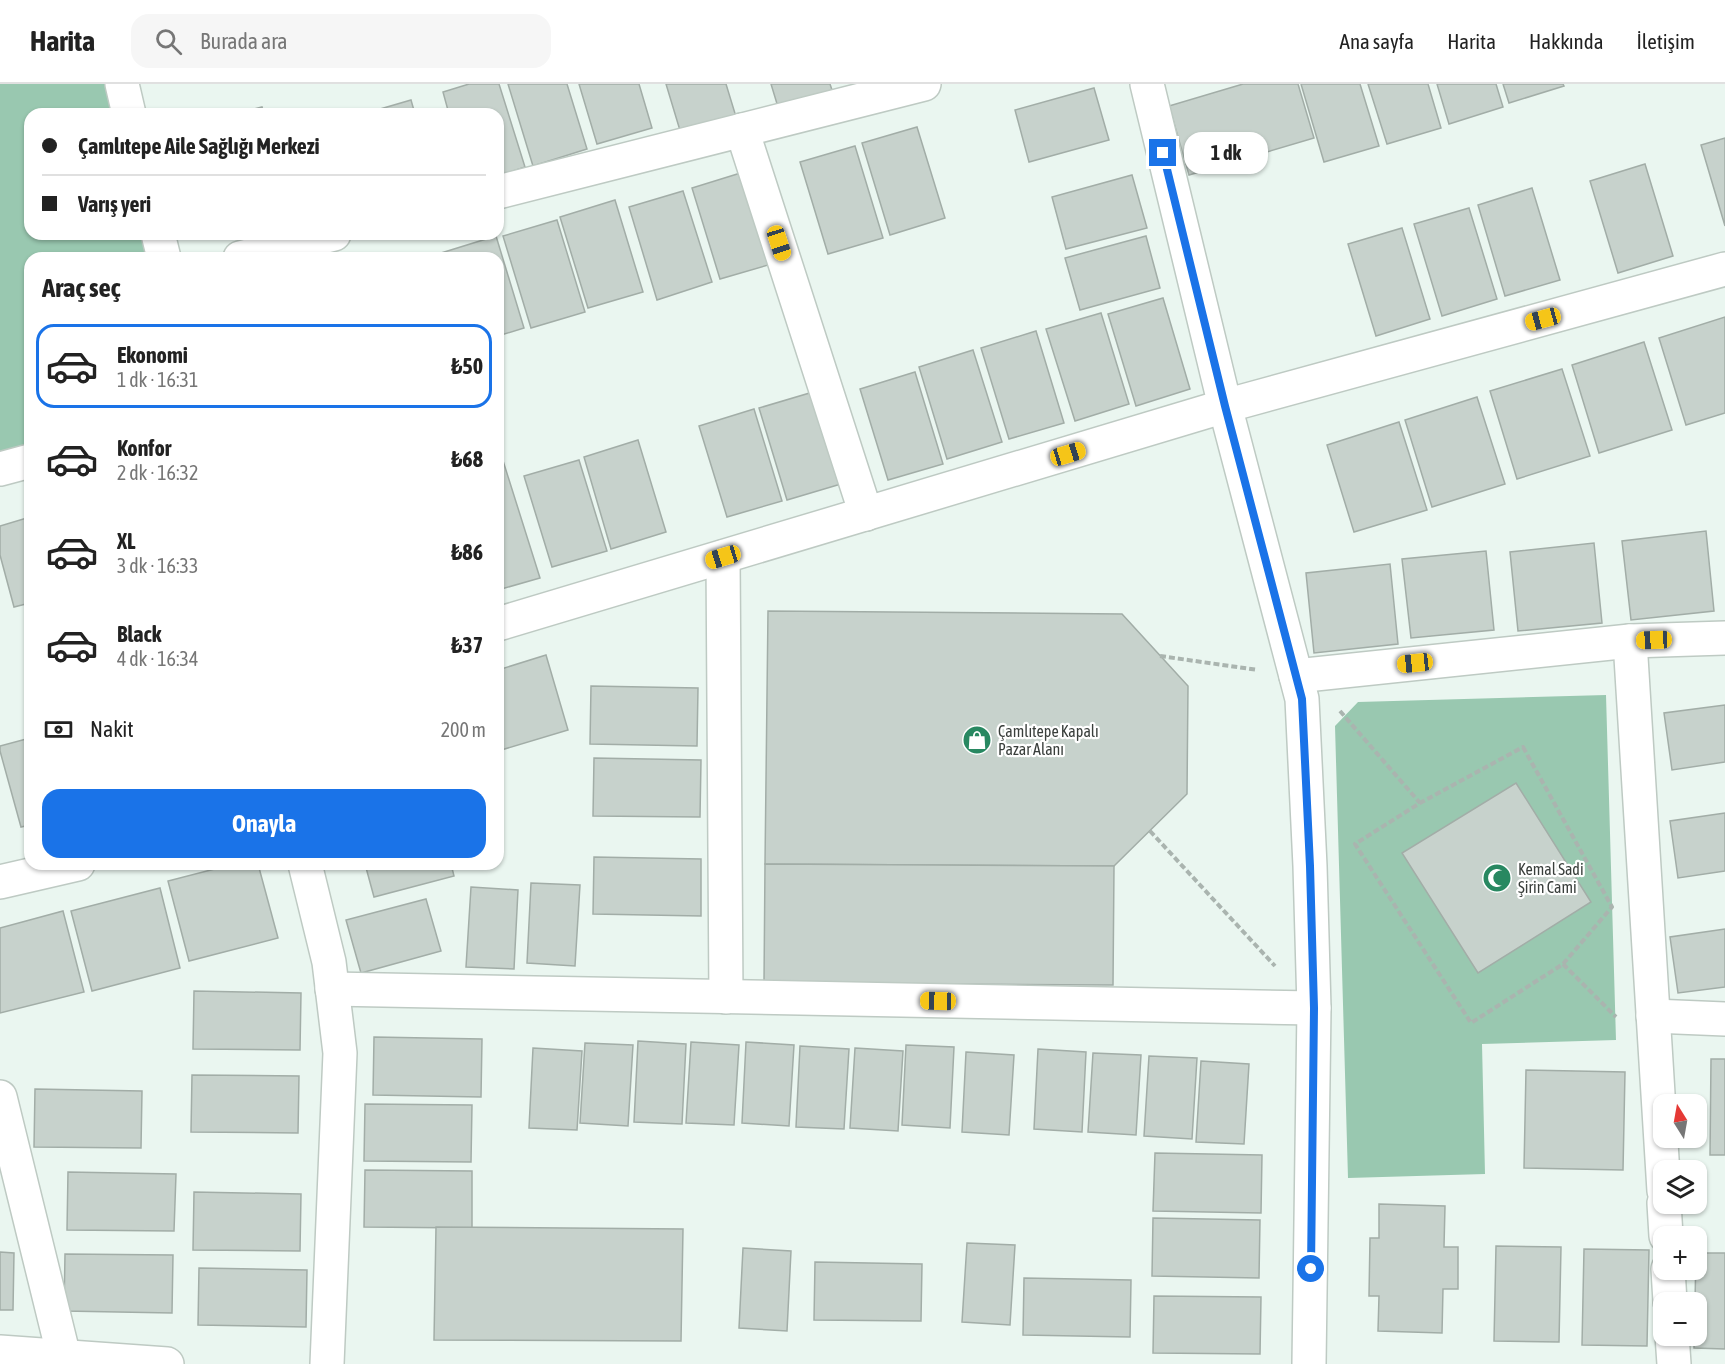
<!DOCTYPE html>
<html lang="tr">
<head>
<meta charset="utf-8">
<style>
	:root { --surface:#fff; --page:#f6f6f6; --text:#222; --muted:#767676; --line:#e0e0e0; --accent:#1a73e8 }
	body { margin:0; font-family:"Asap Condensed",sans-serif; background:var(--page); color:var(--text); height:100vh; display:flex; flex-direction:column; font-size:22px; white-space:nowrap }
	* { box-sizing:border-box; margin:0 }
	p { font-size:20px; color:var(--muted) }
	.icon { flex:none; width:33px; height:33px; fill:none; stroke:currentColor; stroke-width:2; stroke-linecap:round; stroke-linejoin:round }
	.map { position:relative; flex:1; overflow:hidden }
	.panel { position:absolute; left:24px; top:168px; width:480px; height:618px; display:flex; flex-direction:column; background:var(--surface); border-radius:18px; box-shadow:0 2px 4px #0004 }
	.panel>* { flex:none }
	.top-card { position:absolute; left:24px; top:24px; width:480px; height:132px; border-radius:18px; box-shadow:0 2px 4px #0004; display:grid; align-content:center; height:132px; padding:0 18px; background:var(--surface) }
	.needle { width:39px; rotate:349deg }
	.buttons { position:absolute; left:1653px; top:1010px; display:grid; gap:12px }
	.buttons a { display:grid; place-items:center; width:54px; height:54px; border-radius:12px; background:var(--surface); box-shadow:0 2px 4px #0004; font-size:30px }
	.end { position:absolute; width:27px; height:27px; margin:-14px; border:8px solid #1a73e8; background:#fff; box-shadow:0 0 0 3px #fff }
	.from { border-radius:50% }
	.bubble { position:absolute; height:42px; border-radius:18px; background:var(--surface); box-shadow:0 2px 4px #0004; font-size:20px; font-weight:700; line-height:42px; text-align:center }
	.car { position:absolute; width:18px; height:36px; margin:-18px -9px; border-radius:8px; box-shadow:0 0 4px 2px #0007; background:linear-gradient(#f5c518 24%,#345 0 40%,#f5c518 0 76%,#345 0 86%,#f5c518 0) }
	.top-card b { display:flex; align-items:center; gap:21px; height:57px; font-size:22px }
	.top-card b+b { border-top:2px solid var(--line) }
	.top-card i { width:15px; height:15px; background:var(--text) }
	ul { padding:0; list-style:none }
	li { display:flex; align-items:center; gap:18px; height:84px; margin:0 12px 9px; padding:0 6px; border:3px solid transparent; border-radius:18px }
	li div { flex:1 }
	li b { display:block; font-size:22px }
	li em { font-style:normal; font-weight:700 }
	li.active { border-color:var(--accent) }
	li>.icon { width:54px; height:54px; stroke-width:1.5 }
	h2 { padding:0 18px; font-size:27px; line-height:72px }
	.pay { display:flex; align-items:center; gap:15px; height:66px; padding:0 18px; font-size:22px }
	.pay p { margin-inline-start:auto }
	.action { display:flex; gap:12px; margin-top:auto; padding:12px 18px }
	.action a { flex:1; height:69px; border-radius:18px; background:var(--accent); color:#fff; font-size:24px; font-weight:700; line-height:69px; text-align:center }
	header { display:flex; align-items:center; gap:36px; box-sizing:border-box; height:84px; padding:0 30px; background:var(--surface); border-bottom:2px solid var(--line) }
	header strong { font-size:28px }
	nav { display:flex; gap:33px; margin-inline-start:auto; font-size:21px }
	.search { width:420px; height:54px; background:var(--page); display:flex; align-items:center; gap:15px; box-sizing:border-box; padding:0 21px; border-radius:18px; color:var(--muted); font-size:22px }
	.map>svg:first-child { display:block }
</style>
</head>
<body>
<header>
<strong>Harita</strong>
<div class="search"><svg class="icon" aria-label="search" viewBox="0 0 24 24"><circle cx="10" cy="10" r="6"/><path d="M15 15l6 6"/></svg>Burada ara</div>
<nav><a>Ana sayfa</a><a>Harita</a><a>Hakkında</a><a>İletişim</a></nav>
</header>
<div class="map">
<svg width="1725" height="1280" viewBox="0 0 1725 1280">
	<rect width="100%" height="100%" fill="#eaf6f0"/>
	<g fill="#99c8b0">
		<polygon points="0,0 123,0 130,30 30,30 30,150 161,150 167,174 30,174 30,377 0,385"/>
		<polygon points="1606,611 1616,956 1482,960 1485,1090 1348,1094 1335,642 1358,618"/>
	</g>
	<g fill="#c7d2cc" stroke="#a2ada7" stroke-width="1.5">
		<polygon points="469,0 499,0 525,83 498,92 498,30 449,30 443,8"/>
		<polygon points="508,0 567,0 587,65 533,82"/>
		<polygon points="579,0 639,0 652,44 597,60"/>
		<polygon points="666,0 726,0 737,36 682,53"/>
		<polygon points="771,0 830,0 832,6 778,23"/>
		<polygon points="1243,0 1298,0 1314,54 1189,91 1169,22"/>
		<polygon points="1301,0 1360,0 1379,62 1324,78"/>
		<polygon points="1368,0 1428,0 1441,44 1387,60"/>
		<polygon points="1437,0 1496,0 1503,23 1449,40"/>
		<polygon points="1503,0 1563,0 1564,2 1509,19"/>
		<polygon points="1094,4 1109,56 1029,78 1015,26"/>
		<polygon points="411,16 415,30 363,30"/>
		<polygon points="262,23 264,30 234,30"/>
		<polygon points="917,43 945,134 890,151 862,59"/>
		<polygon points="1725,54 1725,142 1701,61"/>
		<polygon points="855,62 883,154 828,170 800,78"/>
		<polygon points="1645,80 1673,172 1618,189 1590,97"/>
		<polygon points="747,87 775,179 720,195 692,104"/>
		<polygon points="1132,91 1147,144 1066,165 1052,113"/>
		<polygon points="1532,104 1560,196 1505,212 1478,121"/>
		<polygon points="683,107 712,198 657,216 629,123"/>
		<polygon points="615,116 643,208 588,224 560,133"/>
		<polygon points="1469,124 1497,215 1442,232 1414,140"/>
		<polygon points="557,136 585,228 531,244 503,152"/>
		<polygon points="1402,144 1430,235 1376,252 1348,160"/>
		<polygon points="496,152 524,244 498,252 498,174 443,174 441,169"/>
		<polygon points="1146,152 1160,204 1080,226 1065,174"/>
		<polygon points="1163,214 1190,305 1136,322 1108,230"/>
		<polygon points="1101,229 1129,320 1075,337 1046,245"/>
		<polygon points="1725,233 1725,329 1686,341 1659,254"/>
		<polygon points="1036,247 1064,339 1009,355 981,264"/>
		<polygon points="1644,258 1672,346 1599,369 1572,281"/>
		<polygon points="973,266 1002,358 947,375 919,283"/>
		<polygon points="1562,285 1590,372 1517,395 1490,307"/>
		<polygon points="915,288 943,380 888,396 860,305"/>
		<polygon points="813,308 841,400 787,416 759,324"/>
		<polygon points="1477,313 1505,400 1432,423 1405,336"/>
		<polygon points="754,325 782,417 727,433 699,342"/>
		<polygon points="1399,338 1427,426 1354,448 1327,361"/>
		<polygon points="638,356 666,448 611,465 584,373"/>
		<polygon points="498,364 499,364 540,494 498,506"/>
		<polygon points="579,376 607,467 552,483 524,392"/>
		<polygon points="30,433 30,519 14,523 0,471 0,442"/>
		<polygon points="1706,447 1714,527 1631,536 1622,457"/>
		<polygon points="1594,459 1602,539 1518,547 1510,468"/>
		<polygon points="1486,467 1494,546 1411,554 1402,475"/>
		<polygon points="1390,480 1398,560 1314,569 1306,489"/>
		<polygon points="768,527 1122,530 1188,602 1187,710 1114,782 765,780"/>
		<polygon points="546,571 568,646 498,667 498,586"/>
		<polygon points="591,602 698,604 697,662 590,660"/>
		<polygon points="1725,621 1725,678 1672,686 1664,629"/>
		<polygon points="30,654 30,741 21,743 0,667 0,662"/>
		<polygon points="594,674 701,676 700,733 593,732"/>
		<polygon points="1516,699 1591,818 1478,889 1402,769"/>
		<polygon points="1725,729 1725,787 1678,794 1670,737"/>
		<polygon points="594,773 701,775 701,832 593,830"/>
		<polygon points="234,780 258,780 278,854 189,877 168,797"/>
		<polygon points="365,780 451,780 454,792 374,813"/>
		<polygon points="765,780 1114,782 1113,901 764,899"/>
		<polygon points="531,799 580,801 575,882 527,879"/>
		<polygon points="471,803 518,806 514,885 466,883"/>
		<polygon points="160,804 180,884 92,907 71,827"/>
		<polygon points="426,815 441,867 361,889 346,836"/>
		<polygon points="63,827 84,908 0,929 0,844"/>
		<polygon points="1725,845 1725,903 1678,909 1670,853"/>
		<polygon points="194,907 301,909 300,966 193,965"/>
		<polygon points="374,953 482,955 481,1013 373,1011"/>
		<polygon points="638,957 686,960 682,1040 634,1038"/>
		<polygon points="691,958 739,961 734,1041 686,1039"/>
		<polygon points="746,958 794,961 789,1042 742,1039"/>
		<polygon points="585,959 633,961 628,1042 580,1039"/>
		<polygon points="906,961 954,963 950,1044 902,1041"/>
		<polygon points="800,962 849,965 844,1045 796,1043"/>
		<polygon points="533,964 582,967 577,1046 529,1044"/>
		<polygon points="855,964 903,967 898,1047 850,1044"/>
		<polygon points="1038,965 1086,968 1082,1048 1034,1045"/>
		<polygon points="966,968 1014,971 1009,1051 962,1048"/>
		<polygon points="1093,969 1141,971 1136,1051 1088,1048"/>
		<polygon points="1149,972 1197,974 1192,1055 1144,1052"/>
		<polygon points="1711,975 1725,975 1725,1071 1710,1071"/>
		<polygon points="1201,977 1249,980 1244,1060 1196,1058"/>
		<polygon points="1526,986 1625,988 1623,1086 1524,1084"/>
		<polygon points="192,991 299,992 298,1049 191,1048"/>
		<polygon points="35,1005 142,1007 141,1064 34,1063"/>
		<polygon points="365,1020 472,1021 471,1078 364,1077"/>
		<polygon points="1155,1069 1262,1071 1261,1129 1153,1127"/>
		<polygon points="365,1086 472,1087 472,1144 364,1143"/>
		<polygon points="68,1088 176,1090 174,1147 67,1146"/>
		<polygon points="194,1108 301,1110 300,1167 193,1166"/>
		<polygon points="1379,1120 1445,1122 1444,1163 1458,1163 1458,1205 1443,1205 1442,1249 1378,1247 1379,1212 1369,1212 1370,1154 1379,1154"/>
		<polygon points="1153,1134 1260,1136 1259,1194 1152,1192"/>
		<polygon points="436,1143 683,1145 681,1257 434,1256"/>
		<polygon points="967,1159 1015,1161 1010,1241 962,1238"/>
		<polygon points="1496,1162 1561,1163 1559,1258 1494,1257"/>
		<polygon points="743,1164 791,1167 787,1247 739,1244"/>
		<polygon points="1584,1165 1649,1166 1647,1262 1582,1261"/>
		<polygon points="0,1168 14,1169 13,1226 0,1226"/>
		<polygon points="1696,1169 1725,1169 1725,1265 1694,1264 1694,1251 1696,1251 1696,1218 1695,1218"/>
		<polygon points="65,1170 173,1171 172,1229 64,1227"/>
		<polygon points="815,1178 922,1180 921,1237 814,1236"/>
		<polygon points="199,1184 307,1186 306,1243 198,1241"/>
		<polygon points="1024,1194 1131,1196 1130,1253 1023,1251"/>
		<polygon points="1154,1212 1261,1213 1260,1270 1153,1269"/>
	</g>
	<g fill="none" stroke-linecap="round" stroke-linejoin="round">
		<g stroke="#becac3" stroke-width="36">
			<g id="street">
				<polyline points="122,0 129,30"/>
				<polyline points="1147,0 1225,322 1302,615 1310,782 1314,924 1309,1280"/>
				<polyline points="742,46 866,430"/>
				<polyline points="498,108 924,0"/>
				<polyline points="158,150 164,174"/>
				<polyline points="240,174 334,150"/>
				<polyline points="0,385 30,377"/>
				<polyline points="723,473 726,913"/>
				<polyline points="498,540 1225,322 1725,185"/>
				<polyline points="1630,557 1664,1107"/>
				<polyline points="1296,592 1630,557 1725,554"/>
				<polyline points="305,780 329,878 340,969 327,1280"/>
				<polyline points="0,798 78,780"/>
				<polyline points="332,905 1314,924"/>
				<polyline points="1653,932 1725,935"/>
				<polyline points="0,1013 64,1273"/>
				<polyline points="1664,1119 1666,1152"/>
				<polyline points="1668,1185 1670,1218"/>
				<polyline points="1672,1251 1674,1280"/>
				<polyline points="0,1268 167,1280"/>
			</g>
		</g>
		<g stroke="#aab4af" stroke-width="4" stroke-dasharray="6 3" stroke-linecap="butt">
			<polyline points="1160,572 1258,586"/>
			<polyline points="1340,627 1420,719"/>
			<polygon points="1523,663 1612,823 1563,880 1471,939 1355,760 1420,719"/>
			<polyline points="1150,747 1275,882"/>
			<polyline points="1563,880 1616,933"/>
		</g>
		<use href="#street" stroke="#fff" stroke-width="33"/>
	</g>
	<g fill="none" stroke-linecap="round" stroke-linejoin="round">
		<polyline stroke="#1a73e8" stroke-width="8" points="1163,69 1225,322 1302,615 1310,782 1314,924 1311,1185"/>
	</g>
	<defs>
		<g id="shop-disc" transform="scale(1.5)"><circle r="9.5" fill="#288861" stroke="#fff"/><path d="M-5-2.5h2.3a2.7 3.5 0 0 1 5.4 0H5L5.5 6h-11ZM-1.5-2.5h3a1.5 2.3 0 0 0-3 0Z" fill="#fff"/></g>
		<g id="mosque-disc" transform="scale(1.5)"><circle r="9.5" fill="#288861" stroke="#fff"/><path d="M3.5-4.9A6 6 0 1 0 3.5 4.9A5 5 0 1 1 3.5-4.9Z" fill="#fff"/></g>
	</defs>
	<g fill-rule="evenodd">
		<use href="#shop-disc" x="977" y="656"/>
		<use href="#mosque-disc" x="1497" y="794"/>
	</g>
	<g text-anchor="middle" stroke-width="4.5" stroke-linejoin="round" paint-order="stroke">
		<g font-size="16" fill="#393e3b" stroke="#fff" text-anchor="start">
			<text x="998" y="653">Çamlıtepe Kapalı<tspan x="998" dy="18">Pazar Alanı</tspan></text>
			<text x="1518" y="791">Kemal Sadi<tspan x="1518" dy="18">Şirin Cami</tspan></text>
		</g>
	</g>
</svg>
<div class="buttons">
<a><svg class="needle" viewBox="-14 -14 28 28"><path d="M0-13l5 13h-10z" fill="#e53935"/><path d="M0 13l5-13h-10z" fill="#767676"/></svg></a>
<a><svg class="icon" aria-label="layers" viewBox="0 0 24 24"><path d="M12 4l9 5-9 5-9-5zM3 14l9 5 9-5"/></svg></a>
<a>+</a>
<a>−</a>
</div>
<i class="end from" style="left:1311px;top:1185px"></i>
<i class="end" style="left:1163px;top:69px"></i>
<div class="bubble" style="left:1184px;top:48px;width:84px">1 dk</div>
<i class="car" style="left:779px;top:159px;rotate:162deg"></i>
<i class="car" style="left:1543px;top:235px;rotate:255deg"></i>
<i class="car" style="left:1068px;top:370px;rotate:73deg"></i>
<i class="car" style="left:723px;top:473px;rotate:253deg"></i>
<i class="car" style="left:1654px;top:556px;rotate:268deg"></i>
<i class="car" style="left:1415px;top:579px;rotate:264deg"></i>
<i class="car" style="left:938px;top:917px;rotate:271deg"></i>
<div class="top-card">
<b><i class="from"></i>Çamlıtepe Aile Sağlığı Merkezi</b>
<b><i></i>Varış yeri</b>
</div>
<section class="panel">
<h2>Araç seç</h2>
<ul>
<li class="active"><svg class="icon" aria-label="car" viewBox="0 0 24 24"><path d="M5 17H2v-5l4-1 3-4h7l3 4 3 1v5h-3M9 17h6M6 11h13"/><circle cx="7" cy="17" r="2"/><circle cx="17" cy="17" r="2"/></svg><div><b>Ekonomi</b><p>1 dk · 16:31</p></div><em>₺50</em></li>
<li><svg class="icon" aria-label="car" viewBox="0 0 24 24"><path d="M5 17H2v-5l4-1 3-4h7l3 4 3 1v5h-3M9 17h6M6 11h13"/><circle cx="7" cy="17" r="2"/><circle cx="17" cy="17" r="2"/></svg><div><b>Konfor</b><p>2 dk · 16:32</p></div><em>₺68</em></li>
<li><svg class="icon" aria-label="car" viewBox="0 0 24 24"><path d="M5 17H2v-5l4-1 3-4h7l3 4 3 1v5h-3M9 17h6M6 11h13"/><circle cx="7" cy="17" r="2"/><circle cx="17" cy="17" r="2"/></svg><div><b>XL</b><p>3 dk · 16:33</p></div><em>₺86</em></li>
<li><svg class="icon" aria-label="car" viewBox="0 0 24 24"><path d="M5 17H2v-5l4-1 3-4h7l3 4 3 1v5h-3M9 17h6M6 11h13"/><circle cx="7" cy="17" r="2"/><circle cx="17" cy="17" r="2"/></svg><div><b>Black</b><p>4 dk · 16:34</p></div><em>₺37</em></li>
</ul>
<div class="pay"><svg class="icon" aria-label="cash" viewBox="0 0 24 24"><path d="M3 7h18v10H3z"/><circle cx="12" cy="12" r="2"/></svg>Nakit<p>200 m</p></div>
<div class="action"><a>Onayla</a></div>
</section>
</div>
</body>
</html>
